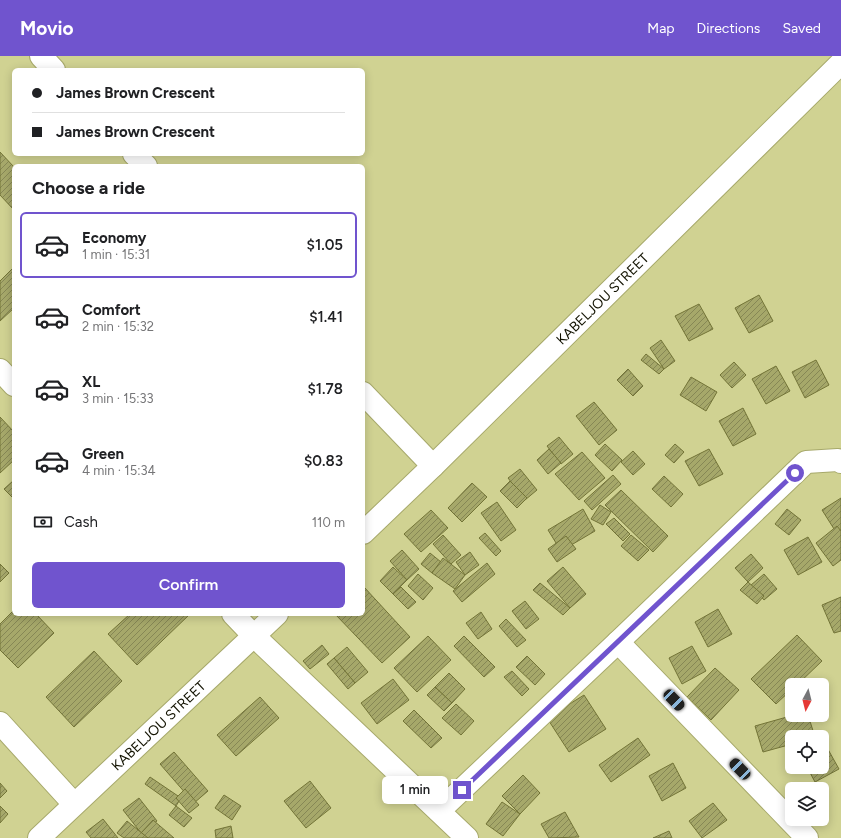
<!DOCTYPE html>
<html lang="en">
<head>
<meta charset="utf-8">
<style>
	:root { --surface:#fff; --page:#f2f2f2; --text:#202124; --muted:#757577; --line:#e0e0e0; --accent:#7054ce }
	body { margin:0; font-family:Figtree,sans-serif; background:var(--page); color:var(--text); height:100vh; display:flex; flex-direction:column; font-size:15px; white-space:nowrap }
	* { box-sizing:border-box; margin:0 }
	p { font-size:13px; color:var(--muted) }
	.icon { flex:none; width:22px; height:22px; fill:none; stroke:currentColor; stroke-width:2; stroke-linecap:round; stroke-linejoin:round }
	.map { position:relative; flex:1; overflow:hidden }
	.sheet { position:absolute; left:12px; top:108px; width:353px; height:452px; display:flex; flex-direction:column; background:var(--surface); border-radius:6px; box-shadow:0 2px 10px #0003 }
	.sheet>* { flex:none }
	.guide { position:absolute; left:12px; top:12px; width:353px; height:88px; border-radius:6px; box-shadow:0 2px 10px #0003; display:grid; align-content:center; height:88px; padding:0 20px; background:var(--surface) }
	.needle { width:26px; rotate:187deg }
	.controls { position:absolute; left:785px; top:622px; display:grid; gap:8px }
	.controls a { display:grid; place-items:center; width:44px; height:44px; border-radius:6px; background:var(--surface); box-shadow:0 2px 10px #0003; font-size:20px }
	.end { position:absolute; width:18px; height:18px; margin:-9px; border:5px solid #7054ce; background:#fff; box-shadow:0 0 0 2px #fff }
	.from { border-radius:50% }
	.bubble { position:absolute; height:28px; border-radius:6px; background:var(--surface); box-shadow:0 2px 10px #0003; font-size:13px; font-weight:600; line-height:28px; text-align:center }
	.car { position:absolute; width:12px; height:24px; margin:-12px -6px; border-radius:5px; box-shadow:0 0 3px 1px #0007; background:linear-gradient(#222 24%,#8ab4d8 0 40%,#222 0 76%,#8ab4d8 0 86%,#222 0) }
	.guide b { display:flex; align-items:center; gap:14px; height:38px; font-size:15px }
	.guide b+b { border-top:1px solid var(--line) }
	.guide i { width:10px; height:10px; background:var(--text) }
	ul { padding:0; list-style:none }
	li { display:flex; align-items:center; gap:12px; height:66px; margin:0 8px 6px; padding:0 12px; border:2px solid transparent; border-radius:6px }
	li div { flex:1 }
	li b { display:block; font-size:15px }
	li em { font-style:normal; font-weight:600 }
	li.current { border-color:var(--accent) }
	li>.icon { width:36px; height:36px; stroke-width:1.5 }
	h2 { padding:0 20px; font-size:18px; line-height:48px }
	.pay { display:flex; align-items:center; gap:10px; height:44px; padding:0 20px; font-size:15px }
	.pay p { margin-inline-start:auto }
	.button { display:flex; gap:8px; margin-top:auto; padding:8px 20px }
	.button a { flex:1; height:46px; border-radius:6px; background:var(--accent); color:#fff; font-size:16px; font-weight:600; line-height:46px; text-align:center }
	header { display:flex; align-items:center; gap:24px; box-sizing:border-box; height:56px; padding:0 20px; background:var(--accent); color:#fff }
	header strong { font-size:19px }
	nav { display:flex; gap:22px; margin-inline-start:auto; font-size:14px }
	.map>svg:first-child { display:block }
</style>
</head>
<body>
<header>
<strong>Movio</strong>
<nav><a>Map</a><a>Directions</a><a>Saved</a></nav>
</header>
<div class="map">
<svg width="841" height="782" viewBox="0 0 841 782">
	<defs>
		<pattern id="building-hatch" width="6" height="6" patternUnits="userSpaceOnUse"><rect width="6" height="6" fill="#a6a86a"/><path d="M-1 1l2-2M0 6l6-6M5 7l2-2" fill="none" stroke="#868755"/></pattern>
	</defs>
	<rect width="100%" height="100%" fill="#d0d292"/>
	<g fill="url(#building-hatch)" stroke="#737437">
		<polygon points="0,96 14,111 14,154 0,139"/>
		<polygon points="14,211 14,252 0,265 0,225"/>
		<polygon points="759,239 773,265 749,277 735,252"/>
		<polygon points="699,248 713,273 689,285 675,260"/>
		<polygon points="661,284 675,305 664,313 650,292"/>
		<polygon points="646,298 664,313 659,318 641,304"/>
		<polygon points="816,304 829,329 805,342 792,316"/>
		<polygon points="734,306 746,319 732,332 720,319"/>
		<polygon points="776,310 790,335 766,348 752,323"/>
		<polygon points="628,313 643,330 633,340 617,324"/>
		<polygon points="691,321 717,336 706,355 680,339"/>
		<polygon points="594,346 617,374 599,389 576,360"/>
		<polygon points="743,352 756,378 733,390 719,365"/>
		<polygon points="0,361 14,376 14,404 0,417"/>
		<polygon points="559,381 573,398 561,408 547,390"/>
		<polygon points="605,388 622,404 612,415 595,399"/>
		<polygon points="675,388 684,396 674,407 665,399"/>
		<polygon points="549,393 561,407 548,418 537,404"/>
		<polygon points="709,393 723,418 699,430 685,405"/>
		<polygon points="633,395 645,408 633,419 621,406"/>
		<polygon points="582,396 605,422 579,444 555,418"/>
		<polygon points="520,413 537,434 525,444 508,422"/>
		<polygon points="613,419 621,428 592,454 584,445"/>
		<polygon points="664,420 683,438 671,451 652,433"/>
		<polygon points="14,424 14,443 4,433"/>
		<polygon points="510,425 527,442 517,452 500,435"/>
		<polygon points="472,427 487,441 462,466 448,452"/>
		<polygon points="621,434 668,480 653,496 605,449"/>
		<polygon points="841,442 841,484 822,454"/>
		<polygon points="497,446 516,474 501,485 481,457"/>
		<polygon points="600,449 611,456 603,469 591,463"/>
		<polygon points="583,453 595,475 561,495 548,474"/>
		<polygon points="787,453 801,464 789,479 775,468"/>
		<polygon points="431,454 448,472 421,496 404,478"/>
		<polygon points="614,462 630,478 623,485 606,468"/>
		<polygon points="837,470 841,475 841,504 833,510 816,487"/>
		<polygon points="485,477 501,495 496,500 479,482"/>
		<polygon points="443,479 461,499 451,508 433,488"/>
		<polygon points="631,479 649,494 638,505 621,490"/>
		<polygon points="566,480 576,493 557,506 548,493"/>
		<polygon points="808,481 822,506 798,519 784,494"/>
		<polygon points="402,494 419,513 407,524 390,505"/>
		<polygon points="470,496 479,509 465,519 456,506"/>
		<polygon points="430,497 441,506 432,517 421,508"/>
		<polygon points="751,498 763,512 748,526 735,512"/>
		<polygon points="443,502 465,519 455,533 432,517"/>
		<polygon points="487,507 495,518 462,546 453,535"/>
		<polygon points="0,508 9,517 0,526"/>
		<polygon points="393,511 407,524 393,538 380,525"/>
		<polygon points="563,511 586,538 570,552 547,525"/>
		<polygon points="418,518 433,532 423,544 408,530"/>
		<polygon points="764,518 777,533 764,544 751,529"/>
		<polygon points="748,526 764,540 757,548 740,534"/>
		<polygon points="540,527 570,552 563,559 533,534"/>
		<polygon points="364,531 410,581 382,607 335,558 363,558"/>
		<polygon points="401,531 416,546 408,553 393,538"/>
		<polygon points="841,541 841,575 834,577 822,549"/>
		<polygon points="525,545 539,563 526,573 512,555"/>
		<polygon points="718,553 732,578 708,591 695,566"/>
		<polygon points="14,554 14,558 36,558 54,577 18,612 0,594 0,568"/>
		<polygon points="481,556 492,573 478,583 466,567"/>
		<polygon points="130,558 190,558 137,609 108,578"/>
		<polygon points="506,563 526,584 517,591 499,570"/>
		<polygon points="797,579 822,605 797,629 792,629 792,633 776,648 751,623"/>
		<polygon points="428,580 451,604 417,636 394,612"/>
		<polygon points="464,580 495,611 484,621 454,590"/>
		<polygon points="322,589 329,598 310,613 303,605"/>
		<polygon points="692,590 706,615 682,628 669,602"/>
		<polygon points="347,591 368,616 355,627 334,602"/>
		<polygon points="94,595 122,625 74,671 46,641"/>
		<polygon points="527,600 545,618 535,629 516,611"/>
		<polygon points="334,602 355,627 348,633 327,608"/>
		<polygon points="715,612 739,634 711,664 687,641"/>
		<polygon points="512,615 529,633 522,640 504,621"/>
		<polygon points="449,617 465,633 452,647 435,631"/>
		<polygon points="393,623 409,644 377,668 361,647"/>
		<polygon points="435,631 452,647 444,655 427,639"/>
		<polygon points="584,639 606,673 569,696 547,662"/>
		<polygon points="260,641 279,662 236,700 217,679"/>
		<polygon points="456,648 474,665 461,679 442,662"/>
		<polygon points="414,654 442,682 431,692 403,665"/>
		<polygon points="794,659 808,659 815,681 792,681 792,688 763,696 755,670"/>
		<polygon points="638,682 650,699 611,726 599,709"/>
		<polygon points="825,688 839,713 815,726 807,711 822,711 822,690"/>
		<polygon points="174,696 208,735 194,747 160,708"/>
		<polygon points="673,707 686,732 662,745 649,720"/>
		<polygon points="523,719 540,737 520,758 502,740"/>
		<polygon points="150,721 181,742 176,750 145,728"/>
		<polygon points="310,725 331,752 306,772 284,745"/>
		<polygon points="0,727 7,735 0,742"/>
		<polygon points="185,733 199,749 189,757 176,742"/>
		<polygon points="224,739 241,750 232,764 215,752"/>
		<polygon points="139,742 157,765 141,777 123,754"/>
		<polygon points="502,746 520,758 503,780 486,768"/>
		<polygon points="713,747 727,764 702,782 689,765"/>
		<polygon points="0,750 8,758 0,767"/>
		<polygon points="176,750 192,762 184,771 169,759"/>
		<polygon points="565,756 579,781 549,782 541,768"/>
		<polygon points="103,763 118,782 91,782 86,776"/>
		<polygon points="153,764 174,782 146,782 141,777"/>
		<polygon points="127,765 148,782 124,782 117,777"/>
		<polygon points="231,770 233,782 216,782 215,774"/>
		<polygon points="669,775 672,782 653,782"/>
	</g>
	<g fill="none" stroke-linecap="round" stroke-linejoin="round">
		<g stroke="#a7a96b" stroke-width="24">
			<g id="minor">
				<polyline points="41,0 54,14"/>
				<polyline points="134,98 146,110"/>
				<polyline points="0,314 14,329"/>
				<polyline points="363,337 433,410"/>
				<path id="s1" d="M363,477L433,410L841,7"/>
				<polyline points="233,558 254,580 467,782"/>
				<polyline points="618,586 807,782"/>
				<polyline points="0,667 74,748"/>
				<polyline points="439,755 618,586 806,406 838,404 841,406"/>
				<path id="s2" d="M39,782L277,558"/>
			</g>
		</g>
		<use href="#minor" stroke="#fff" stroke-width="22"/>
	</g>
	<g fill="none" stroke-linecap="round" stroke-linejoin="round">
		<polyline stroke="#7054ce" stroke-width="5" points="462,734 795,417"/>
	</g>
	<g text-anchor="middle" stroke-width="3.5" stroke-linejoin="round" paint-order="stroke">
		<g font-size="14" fill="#121200" stroke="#eff0d1">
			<text dy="5" stroke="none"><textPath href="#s1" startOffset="335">KABELJOU STREET</textPath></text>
			<text dy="5" stroke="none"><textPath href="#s2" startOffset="164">KABELJOU STREET</textPath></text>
		</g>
	</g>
</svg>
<div class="controls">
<a><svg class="needle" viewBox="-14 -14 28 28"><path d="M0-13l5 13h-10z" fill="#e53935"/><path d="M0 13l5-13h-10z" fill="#757577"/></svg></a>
<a><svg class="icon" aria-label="locate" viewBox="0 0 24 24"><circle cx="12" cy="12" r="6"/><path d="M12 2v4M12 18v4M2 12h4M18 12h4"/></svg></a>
<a><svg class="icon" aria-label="layers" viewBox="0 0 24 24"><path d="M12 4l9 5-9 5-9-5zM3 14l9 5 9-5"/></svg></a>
</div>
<i class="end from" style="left:795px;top:417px"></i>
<i class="end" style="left:462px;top:734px"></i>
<div class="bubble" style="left:382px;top:720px;width:66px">1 min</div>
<i class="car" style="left:674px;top:644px;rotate:136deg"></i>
<i class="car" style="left:740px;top:713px;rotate:316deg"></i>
<div class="guide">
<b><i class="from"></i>James Brown Crescent</b>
<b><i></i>James Brown Crescent</b>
</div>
<section class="sheet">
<h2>Choose a ride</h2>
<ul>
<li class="current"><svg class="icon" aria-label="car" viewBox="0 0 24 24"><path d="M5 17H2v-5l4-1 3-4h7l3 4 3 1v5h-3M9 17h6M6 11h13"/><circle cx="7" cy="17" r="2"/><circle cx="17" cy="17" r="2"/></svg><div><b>Economy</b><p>1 min · 15:31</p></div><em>$1.05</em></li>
<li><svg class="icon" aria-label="car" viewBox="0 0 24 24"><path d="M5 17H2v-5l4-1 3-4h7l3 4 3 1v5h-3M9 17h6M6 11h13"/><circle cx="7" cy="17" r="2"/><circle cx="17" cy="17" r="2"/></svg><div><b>Comfort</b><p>2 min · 15:32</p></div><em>$1.41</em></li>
<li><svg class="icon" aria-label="car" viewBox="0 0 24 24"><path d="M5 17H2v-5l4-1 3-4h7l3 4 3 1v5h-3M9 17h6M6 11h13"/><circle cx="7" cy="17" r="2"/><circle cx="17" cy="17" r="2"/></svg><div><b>XL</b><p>3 min · 15:33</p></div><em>$1.78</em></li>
<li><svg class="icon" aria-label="car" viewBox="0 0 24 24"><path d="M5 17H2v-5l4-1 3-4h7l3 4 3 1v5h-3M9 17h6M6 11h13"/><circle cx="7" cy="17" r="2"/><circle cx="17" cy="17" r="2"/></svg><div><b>Green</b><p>4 min · 15:34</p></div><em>$0.83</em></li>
</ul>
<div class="pay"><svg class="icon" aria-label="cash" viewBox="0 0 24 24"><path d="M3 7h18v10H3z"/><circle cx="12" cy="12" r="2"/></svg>Cash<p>110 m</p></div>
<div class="button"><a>Confirm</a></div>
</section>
</div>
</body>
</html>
